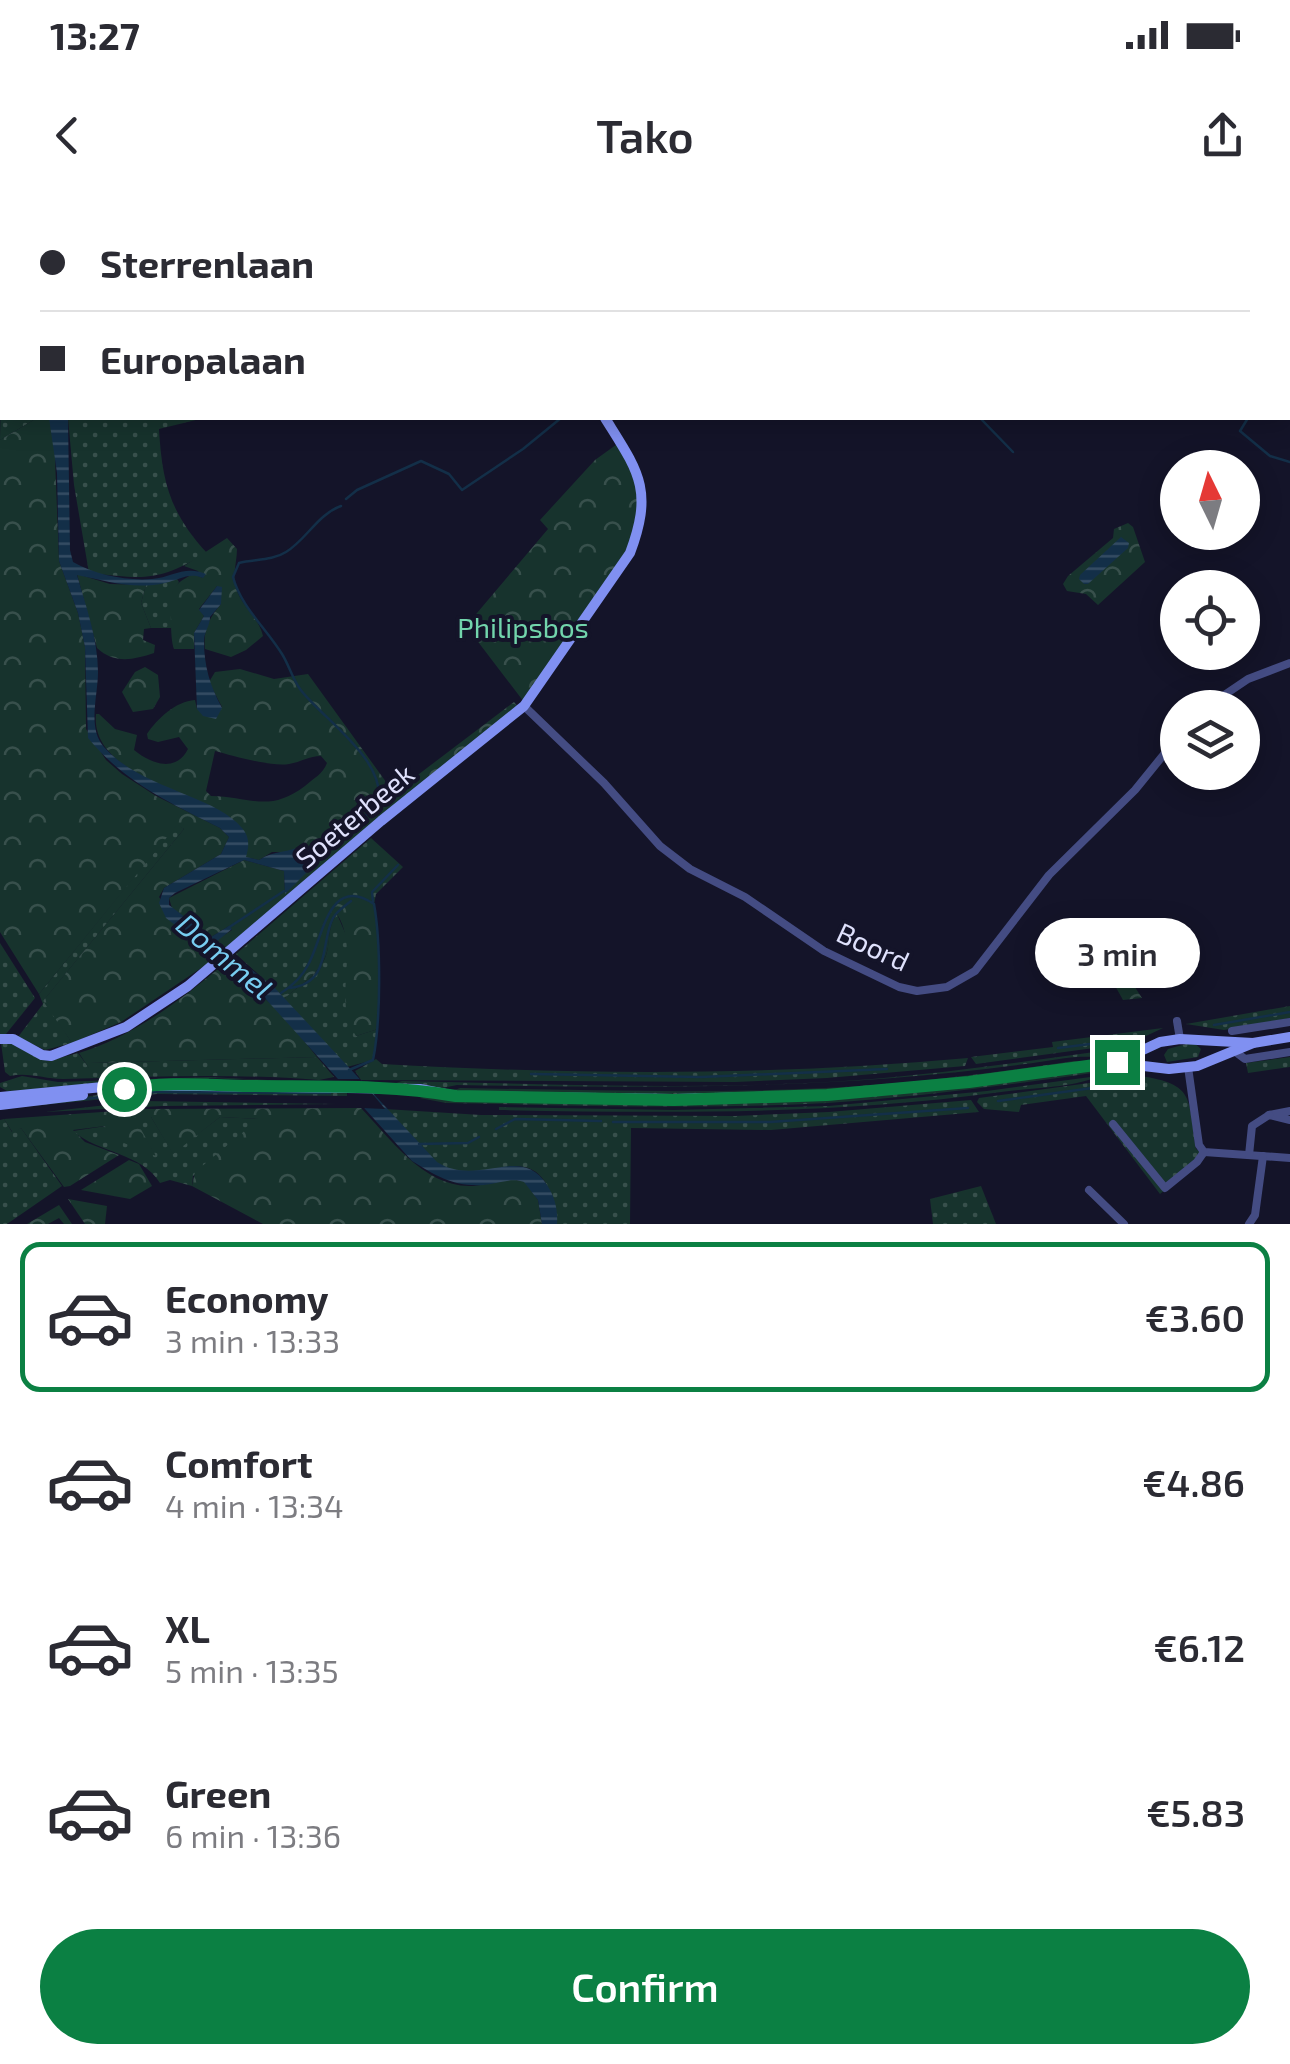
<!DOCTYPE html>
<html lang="en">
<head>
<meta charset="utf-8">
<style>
	:root { --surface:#fff; --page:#f2f2f3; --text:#2b2b33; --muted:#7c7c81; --line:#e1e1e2; --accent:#0b8043 }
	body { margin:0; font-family:"Exo 2",sans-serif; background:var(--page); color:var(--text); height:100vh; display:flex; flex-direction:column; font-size:38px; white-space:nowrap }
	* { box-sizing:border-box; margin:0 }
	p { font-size:32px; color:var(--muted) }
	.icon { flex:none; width:55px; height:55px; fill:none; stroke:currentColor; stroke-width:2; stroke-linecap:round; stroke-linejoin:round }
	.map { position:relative; height:1024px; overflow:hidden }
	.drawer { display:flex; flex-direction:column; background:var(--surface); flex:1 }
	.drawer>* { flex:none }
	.top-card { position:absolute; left:0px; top:0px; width:1290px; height:220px; box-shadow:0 5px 25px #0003; display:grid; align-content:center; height:220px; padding:0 40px; background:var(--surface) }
	.needle { width:65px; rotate:355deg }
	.buttons { position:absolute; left:1160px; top:250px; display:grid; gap:20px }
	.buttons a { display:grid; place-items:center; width:100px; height:100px; border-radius:50%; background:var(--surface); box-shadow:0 5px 25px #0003; font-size:50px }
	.end { position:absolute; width:45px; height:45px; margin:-22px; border:12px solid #0b8043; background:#fff; box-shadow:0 0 0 5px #fff }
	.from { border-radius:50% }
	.bubble { position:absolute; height:70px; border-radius:35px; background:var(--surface); box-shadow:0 5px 25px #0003; font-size:32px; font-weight:600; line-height:70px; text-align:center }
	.top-card b { display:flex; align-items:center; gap:35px; height:95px; font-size:38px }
	.top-card b+b { border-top:2px solid var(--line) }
	.top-card i { width:25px; height:25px; background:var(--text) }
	ul { padding:18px 0 0; list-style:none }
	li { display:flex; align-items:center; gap:30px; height:150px; margin:0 20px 15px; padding:0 20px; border:5px solid transparent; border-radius:20px }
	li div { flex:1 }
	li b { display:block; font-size:38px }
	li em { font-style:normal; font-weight:600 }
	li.active { border-color:var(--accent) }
	li>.icon { width:90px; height:90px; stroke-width:1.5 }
	.action { display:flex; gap:20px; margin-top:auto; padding:20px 40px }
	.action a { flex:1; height:115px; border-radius:60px; background:var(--accent); color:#fff; font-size:40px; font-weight:600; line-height:115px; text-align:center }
	.status { display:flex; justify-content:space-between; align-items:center; height:70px; padding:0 50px; background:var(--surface); direction:ltr }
	.status svg { height:28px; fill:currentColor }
	header { display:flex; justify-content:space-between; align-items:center; height:130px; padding:0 40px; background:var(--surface); font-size:45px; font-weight:600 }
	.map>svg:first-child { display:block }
</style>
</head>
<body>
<div class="status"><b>13:27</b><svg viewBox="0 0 49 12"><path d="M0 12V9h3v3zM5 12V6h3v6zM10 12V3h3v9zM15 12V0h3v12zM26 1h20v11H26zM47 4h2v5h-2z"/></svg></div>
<header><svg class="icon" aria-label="back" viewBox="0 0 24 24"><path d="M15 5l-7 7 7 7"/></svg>Tako<svg class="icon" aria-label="share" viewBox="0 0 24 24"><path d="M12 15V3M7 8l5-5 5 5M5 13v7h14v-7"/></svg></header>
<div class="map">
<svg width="1290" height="1024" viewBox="0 0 1290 1024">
	<defs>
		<pattern id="green-dots" width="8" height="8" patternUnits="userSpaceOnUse" patternTransform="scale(2.5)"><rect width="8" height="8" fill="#17332d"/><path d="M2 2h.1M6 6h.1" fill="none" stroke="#38504c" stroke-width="1.8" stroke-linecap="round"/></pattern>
		<pattern id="forest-crowns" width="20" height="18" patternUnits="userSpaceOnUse" patternTransform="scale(2.5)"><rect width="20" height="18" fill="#17332d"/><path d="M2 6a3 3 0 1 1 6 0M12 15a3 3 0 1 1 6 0" fill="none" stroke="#38504c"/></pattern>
		<pattern id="water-rules" width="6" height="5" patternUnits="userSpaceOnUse" patternTransform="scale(2.5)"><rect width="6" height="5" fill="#132f48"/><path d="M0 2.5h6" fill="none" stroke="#354d63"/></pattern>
	</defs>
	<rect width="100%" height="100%" fill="#141429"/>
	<g fill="url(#green-dots)">
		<polygon points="2,134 2,218 37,218 0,240"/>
		<path d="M68,218H204L159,229C162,282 170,313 207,353C156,382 147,379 89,373L74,285Z"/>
		<polygon points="177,379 179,382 173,391 171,428 151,428 141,403 146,385"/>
		<polygon points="177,624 184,629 44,800 72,843 45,850 18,837 43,804 39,794"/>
		<polygon points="371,638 403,667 376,694 374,704 357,696 346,696 324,722 308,767 295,783 280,794 236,754"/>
		<path d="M337,714L349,742L348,774L356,836L378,829L373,860L347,867L284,799C300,784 321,775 327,752C330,738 328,726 337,714Z"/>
		<polygon points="0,743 35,798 6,834 0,834"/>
		<polygon points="1290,806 1290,818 1224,830 1186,824"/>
		<polygon points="1163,828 1131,843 976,864 971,857 1053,847 1052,842"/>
		<path d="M10,842L48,861L78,853L89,868V863L317,857L334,877L319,880C233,873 149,877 63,879C45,879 28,872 10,876L5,872L1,843Z"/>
		<polygon points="1193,842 1201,849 1198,857 1167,862 1164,855 1168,849"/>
		<path d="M1137,846L1143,847C1114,860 1108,856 1077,857C1060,858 1042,862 1025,864C835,890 647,888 457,885L437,889L390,885L402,881C544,884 686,890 828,882C932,876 1034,860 1137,846Z"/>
		<polygon points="1290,857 1290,867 1248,873 1246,863"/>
		<path d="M968,858L965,866L827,878L735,882L361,880L355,871L376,859L382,864C577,875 773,876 968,858Z"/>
		<path d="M1074,861L1087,863L881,888L735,895L452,891L460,888C581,890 703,894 825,888C908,884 991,873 1074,861Z"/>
		<path d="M1099,868V872C1009,885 918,897 827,903C700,910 573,905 446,903L420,898L431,895L674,903L785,901Z"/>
		<polygon points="22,876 58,882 209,877 304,882 209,878 208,882 7,891 0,887 0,883"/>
		<path d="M1098,876C1075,888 1028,888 1001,892C834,915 667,913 499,910V907L674,910L829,906L987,891Z"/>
		<path d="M1140,876C1196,884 1188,899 1196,949L1207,955L1160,994L1086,896L1021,905L1019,912L984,909L977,902L979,898Z"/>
		<polygon points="140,889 347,891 347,896 157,894 0,909"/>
		<path d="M971,900L979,912L771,930L631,928L630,1024H557C557,1012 555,1005 551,994C530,939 484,986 447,969C423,958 404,927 385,909L481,915L735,916L829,912Z"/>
		<polygon points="142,901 336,904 162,906 45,912"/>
		<path d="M133,917H151L173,953L220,917L261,919L193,976L192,986L170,980L160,983C142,953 98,953 73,931L106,926L155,955Z"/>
		<polygon points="4,919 12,932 21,928 62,986 7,1024 0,1024 0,920"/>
		<polygon points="981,986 996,1024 933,1024 930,999"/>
	</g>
	<g fill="url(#forest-crowns)" fill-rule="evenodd">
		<polygon points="37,218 49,218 54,233 59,361 78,413 85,447 86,529 106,560 122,574 156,596 220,628 229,637 221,654 164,688 159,697 187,737 216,758 121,822 72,843 43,801 184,629 177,625 39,794 0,732 0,240"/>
		<polygon points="620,242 642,287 630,353 524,502 466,426 548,329 540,320 595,260"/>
		<polygon points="1128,323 1133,327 1145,362 1098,405 1086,394 1067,391 1063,384 1068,376 1113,338 1114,329"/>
		<path d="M227,338L237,349C237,360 233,373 235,383C238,404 258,415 263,436L246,450L231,457L205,449C203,430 209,418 221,404L217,386L199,409L204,416L194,433V449H174C170,441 170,400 173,390C177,382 186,378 193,374L203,378L198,371L184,366Z"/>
		<path d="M77,374L110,384L146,385L141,403L151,428L144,429L143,440L155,445L154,453C133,460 114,464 97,448Z"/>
		<polygon points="145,467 158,475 160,497 153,509 133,512 122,492 135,472"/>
		<path d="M240,469L274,479L308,474L394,593L514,502L519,508L227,748L215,741L232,730L229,726L211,737L172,708L169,698L244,660L284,671L285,693L290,652H272L259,660L245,657C268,594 88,594 96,514H99L115,529L137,535L134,550C151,564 176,573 188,549L179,537L158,542L148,539L147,534C157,519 176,501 195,500L197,509L222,507L209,482L215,472ZM215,551C234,556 271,567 289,564C301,562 309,556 321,556L327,563C323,574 314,578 305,586C269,613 252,597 211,596L206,591Z"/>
		<path d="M346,696H357L374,704L378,727V829L356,836C331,800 361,752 337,714C327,727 331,741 326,755C318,776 299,785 284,799L280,794C322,765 311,724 346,696Z"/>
		<polygon points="1142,730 1150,733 1149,740 1144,732 1113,743 1104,749 1118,761 1142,798 1123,800 1109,775 1093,758 1095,748 1106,740"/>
		<path d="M225,763L282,814L317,857L90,863V870L79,853C132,837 183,799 225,763Z"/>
		<path d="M361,908C389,937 423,986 469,986C487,986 507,976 525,982L538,1000L542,1024H263L192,986L195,972L259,919L220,917L173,954L151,917H134L156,956L109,937L105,926L73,930L85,942L119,955L70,986L64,987L21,928L13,933L4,919L144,909Z"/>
		<polygon points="129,960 139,964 152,986 130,999 81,990"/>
		<polygon points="68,999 107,1006 105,1024 85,1024"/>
		<polygon points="59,1005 72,1024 64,1024 59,1018 48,1024 27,1024"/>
	</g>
	<g fill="url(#water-rules)">
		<path d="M49,218H68L70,350L73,362C96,375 126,381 152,379C173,377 185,365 206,374L203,378C188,372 180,380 165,383C134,390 107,381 77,375C86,407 98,439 98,472C98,496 87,528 104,547C141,589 215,595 242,628C250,637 249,647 246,657L259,660C274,650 289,653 304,645L321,658L285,694L284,671L244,660L175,693L169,698V705L211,737L229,726L232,729L216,742L274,787L437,962C478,988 520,943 547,985C555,997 558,1010 557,1024H542L538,1000L524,982C513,978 503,982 491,984C459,989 439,978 412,961L254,786L166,718L159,703L164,688L221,654L229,637L220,628C170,603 124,582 88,538L85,447L78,413L59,361L57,273Z"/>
		<polygon points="1121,337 1129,343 1128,348 1088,384 1084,384 1079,379 1080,375"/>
		<path d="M217,386L222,387L221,404L210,417C210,426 204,432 204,441C204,466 210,486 222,508L216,519L203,516L197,509L194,433L204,416L199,410Z"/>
		<path d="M1144,732L1149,737C1146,747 1128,757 1118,761L1104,749V745Z"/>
	</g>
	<polygon fill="#141429" points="337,879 360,879 385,909 362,908"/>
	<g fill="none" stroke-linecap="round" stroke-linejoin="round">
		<g stroke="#132f48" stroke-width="2.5">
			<polyline points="1175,0 1180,2"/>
			<polyline points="949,2 952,0"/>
			<polyline points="1145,2 1148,0"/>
			<polyline points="980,218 1013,252"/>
			<polyline points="1248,218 1240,231 1270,256 1290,262"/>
			<polyline points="346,299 357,290 421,261 449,274 462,290 523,249 561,218"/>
			<path d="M317,657L377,606C391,562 322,519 300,489C292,478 289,465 282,454C266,428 241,407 233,377L239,363C254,359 272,361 286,352C306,340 318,314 341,306"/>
			<polyline points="373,702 372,692 398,665"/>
			<polyline points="228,728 284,691"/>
			<path d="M290,788C332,783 320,742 333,718C337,711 345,706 351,701"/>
			<path d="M281,793C292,786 302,777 308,765C323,739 328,673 374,704C381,743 381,821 373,860L349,870"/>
			<polyline points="1214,825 1290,812"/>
			<polyline points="1058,848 1138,838"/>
			<polyline points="531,874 701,877 887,869"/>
			<polyline points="152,892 330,893"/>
			<polyline points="86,899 131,893"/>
			<polyline points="998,901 1143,881"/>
			<polyline points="613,922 770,922 968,908"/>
			<polyline points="496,929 515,919 601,921"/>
			<polyline points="419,944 468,943 479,937"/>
		</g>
		<g stroke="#444c83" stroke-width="8">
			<polyline points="524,506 604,583 660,646 690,669 745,697 824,751 899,787 917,791 947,787 975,771 1049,675 1135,590 1178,537"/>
			<polyline points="1205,508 1248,479 1290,463"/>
			<polyline points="1177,821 1180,839"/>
			<polyline points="1232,831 1290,822"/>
			<polyline points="1233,850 1245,859 1290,852"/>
			<polyline points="1188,867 1199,945 1204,952 1290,958"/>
			<polyline points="1290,911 1269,915 1290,920"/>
			<polyline points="1113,924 1165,988 1197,962 1204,952"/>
			<polyline points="1249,955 1252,926 1269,915"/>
			<polyline points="1089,990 1124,1024"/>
			<polyline points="1249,1024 1255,1015 1263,956"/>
		</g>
		<g stroke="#8090f1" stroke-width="10">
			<polyline points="571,2 572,0"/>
			<path d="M0,839H13L42,855L51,856L126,827L188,786L381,621L524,506L630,353C654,289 638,271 605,218"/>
			<polyline points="1118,863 1169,869 1197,866 1253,843 1290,837"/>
			<polyline points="0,897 123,885 420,889 456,896 674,899 827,895 969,882 1117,862 1160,842 1180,839 1253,843"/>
			<polyline points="0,905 83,895"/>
		</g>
	</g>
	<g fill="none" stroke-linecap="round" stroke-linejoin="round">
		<path stroke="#0b8043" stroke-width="12" d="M124,889C164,881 207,885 248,886C317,887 388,884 456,896L674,900L827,895L969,882L1117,862"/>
	</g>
	<g text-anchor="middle" stroke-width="8" stroke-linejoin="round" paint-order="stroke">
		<g font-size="28" fill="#72d5ac" stroke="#141429">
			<text x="523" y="438">Philipsbos</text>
		</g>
		<g font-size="28" fill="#dfe1fc" stroke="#141429">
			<text transform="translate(355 616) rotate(-40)" y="10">Soeterbeek</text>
			<text transform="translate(873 747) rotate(25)" y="10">Boord</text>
		</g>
		<g font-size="30" font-style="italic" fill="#78cdf1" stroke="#141429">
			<text transform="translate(224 757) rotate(40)" y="10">Dommel</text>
		</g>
	</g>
</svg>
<div class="buttons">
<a><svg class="needle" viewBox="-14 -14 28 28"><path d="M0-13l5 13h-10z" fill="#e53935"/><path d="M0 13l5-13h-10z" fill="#7c7c81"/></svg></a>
<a><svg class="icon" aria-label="locate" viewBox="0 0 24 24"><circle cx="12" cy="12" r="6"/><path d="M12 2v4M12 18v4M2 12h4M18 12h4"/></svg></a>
<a><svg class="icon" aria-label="layers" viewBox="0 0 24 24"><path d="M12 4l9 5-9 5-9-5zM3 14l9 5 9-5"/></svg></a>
</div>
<i class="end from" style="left:124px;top:889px"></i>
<i class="end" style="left:1117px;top:862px"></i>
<div class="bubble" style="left:1035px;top:718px;width:165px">3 min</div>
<div class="top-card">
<b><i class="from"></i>Sterrenlaan</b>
<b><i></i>Europalaan</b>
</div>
</div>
<section class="drawer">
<ul>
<li class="active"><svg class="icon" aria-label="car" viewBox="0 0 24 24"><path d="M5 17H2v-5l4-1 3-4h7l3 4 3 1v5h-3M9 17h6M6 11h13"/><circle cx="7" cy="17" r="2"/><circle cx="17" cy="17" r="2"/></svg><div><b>Economy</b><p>3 min · 13:33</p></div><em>€3.60</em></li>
<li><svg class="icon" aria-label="car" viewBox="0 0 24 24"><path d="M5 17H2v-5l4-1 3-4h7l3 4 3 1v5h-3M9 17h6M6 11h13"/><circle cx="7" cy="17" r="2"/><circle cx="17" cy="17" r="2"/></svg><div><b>Comfort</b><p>4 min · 13:34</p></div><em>€4.86</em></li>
<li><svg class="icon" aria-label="car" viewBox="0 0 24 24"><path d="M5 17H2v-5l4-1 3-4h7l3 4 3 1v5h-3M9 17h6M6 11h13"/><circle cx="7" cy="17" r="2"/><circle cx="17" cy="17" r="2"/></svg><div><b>XL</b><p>5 min · 13:35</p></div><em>€6.12</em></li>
<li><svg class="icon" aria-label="car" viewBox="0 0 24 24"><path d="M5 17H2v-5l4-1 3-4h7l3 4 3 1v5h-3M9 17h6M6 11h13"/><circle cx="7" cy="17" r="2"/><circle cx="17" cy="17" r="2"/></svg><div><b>Green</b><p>6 min · 13:36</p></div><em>€5.83</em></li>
</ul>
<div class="action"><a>Confirm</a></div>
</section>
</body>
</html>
